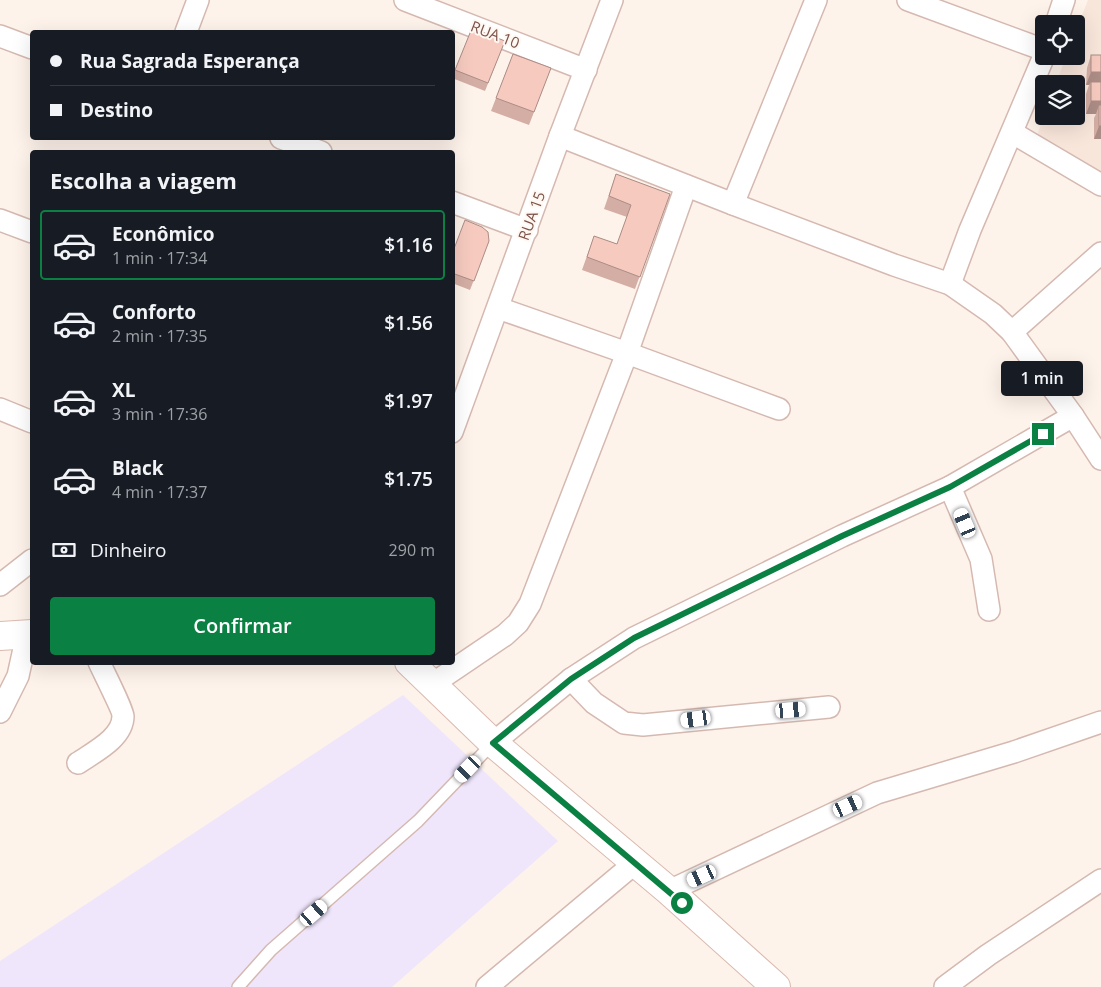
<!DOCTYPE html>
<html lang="pt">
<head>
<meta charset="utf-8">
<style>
	:root { --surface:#171b24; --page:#242831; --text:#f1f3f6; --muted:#9ea1a6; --line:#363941; --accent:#0b8043 }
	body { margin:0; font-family:"Open Sans",sans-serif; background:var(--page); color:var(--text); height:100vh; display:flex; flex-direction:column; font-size:19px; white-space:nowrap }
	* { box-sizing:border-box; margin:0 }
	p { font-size:16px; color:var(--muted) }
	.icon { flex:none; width:28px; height:28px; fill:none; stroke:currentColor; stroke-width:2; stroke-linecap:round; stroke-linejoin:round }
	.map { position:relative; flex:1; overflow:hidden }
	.drawer { position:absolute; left:30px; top:150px; width:425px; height:515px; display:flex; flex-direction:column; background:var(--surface); border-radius:5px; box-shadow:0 5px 20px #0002 }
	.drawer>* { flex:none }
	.banner { position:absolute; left:30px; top:30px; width:425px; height:110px; border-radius:5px; box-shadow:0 5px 20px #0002; display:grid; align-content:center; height:110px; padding:0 20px; background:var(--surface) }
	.buttons { position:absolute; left:1035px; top:15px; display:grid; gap:10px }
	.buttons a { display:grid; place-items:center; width:50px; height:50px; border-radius:5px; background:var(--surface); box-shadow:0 5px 20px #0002; font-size:25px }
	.end { position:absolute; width:22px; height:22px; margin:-11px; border:6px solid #0b8043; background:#fff; box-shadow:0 0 0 2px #fff }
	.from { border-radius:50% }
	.bubble { position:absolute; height:35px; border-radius:5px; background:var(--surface); box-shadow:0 5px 20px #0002; font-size:16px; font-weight:600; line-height:35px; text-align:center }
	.car { position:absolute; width:15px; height:30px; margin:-15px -8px; border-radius:6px; box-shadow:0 0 4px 1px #0007; background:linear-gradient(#fff 24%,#345 0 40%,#fff 0 76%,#345 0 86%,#fff 0) }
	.banner b { display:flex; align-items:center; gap:18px; height:48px; font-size:19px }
	.banner b+b { border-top:1px solid var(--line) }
	.banner i { width:12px; height:12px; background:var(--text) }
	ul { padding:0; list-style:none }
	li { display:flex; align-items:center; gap:15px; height:70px; margin:0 10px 8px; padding:0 10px; border:2px solid transparent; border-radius:5px }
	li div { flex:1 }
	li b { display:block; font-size:19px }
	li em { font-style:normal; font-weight:600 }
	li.active { border-color:var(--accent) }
	li>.icon { width:45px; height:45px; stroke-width:1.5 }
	h2 { padding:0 20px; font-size:22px; line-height:60px }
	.pay { display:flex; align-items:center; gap:12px; height:55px; padding:0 20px; font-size:19px }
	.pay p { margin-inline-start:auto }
	.cta { display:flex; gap:10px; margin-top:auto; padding:10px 20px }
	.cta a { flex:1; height:58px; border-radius:5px; background:var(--accent); color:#fff; font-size:20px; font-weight:600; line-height:58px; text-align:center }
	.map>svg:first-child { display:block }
</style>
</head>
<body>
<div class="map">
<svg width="1101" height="987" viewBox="0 0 1101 987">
	<rect width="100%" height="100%" fill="#fef3ea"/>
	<polygon fill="#f9e6db" points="1088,0 1101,0 1101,176 1036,138 1044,116 1076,116 1076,84 1056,84 1066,56 1076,56 1076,30"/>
	<polygon fill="#efe6fb" points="403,695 558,841 392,987 0,987 0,961"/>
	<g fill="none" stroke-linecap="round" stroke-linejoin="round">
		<g stroke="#d5b9b1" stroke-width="14">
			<polyline id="lane" points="238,987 271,950 418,821 493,743"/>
		</g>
		<g stroke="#d5b9b1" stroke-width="24">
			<g id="street">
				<polyline points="405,0 586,70"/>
				<polyline points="908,0 1044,50"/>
				<polyline points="1056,24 1064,0"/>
				<polyline points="186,32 198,0"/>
				<polyline points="0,36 32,48"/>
				<polyline points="1013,133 1101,185"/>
				<polyline points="560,136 733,204 894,265 950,284 993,314 1012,332 1073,416 1101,459"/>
				<polyline points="281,138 321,152"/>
				<polyline points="452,202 527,230"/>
				<polyline points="733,204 816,0"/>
				<polyline points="0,220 32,232"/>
				<polyline points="950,284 970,230 1044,56"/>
				<polyline points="498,308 627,353 779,409"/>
				<polyline points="1012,332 1101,253"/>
				<polyline points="0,409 32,422"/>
				<polyline points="452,432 560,136 612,0"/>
				<polyline points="950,487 981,559 989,610"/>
				<polyline points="0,585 32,560"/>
				<polyline points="571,679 594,703 624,723 643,725 829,707"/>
				<polyline points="431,685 505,635 518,623 530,604 627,353 686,186"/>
				<polyline points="0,712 18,676 27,635"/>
				<polyline points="493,743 571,679 634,638 842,536 950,487 1073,416"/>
				<path d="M78,763C94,752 123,738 123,716C123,710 103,671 99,662"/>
				<polyline points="669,891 877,793 1014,752 1101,722"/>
				<polyline points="487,987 635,863"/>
				<polyline points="945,987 988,955 1101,880"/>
			</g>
		</g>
		<g stroke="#dabab0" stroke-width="30">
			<g id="secondary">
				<polyline points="0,636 32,634"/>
				<polyline points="409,662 493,743 669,891 776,987"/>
			</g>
		</g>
		<use href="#lane" stroke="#fff" stroke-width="11"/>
		<use href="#street" stroke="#fff" stroke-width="21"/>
		<use href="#secondary" stroke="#fff" stroke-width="28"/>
	</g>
	<g fill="#d4aea4">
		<polygon points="505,41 485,91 452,78 455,70"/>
		<polygon points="513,54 551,68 529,125 491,111"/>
		<polygon points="1091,55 1101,55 1101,139 1094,139 1094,118 1096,114 1086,114 1086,94 1089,85 1086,85 1087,68"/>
		<polygon points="616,174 670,194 635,289 582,270 594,236 617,244 627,217 604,209"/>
		<polygon points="489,241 470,290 452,283 452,254"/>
	</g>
	<g fill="#ac8d86">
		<polygon points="1091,72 1101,72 1101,85 1091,82 1089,85 1086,85"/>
		<polygon points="1091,101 1101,101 1101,114 1099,105 1096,114 1086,114"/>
		<polygon points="1099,126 1101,126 1101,139 1094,139"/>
	</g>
	<g fill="#f6cabf" stroke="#ac8d86">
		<polygon points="472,28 505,41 488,83 455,70"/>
		<polygon points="513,54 551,68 534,112 496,98"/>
		<rect x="1091" y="55" width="10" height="17"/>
		<rect x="1091" y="82" width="10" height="19"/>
		<rect x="1099" y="105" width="2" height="21"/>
		<polygon points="616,174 670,194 640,277 587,257 594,236 617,244 631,205 609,196"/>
		<polygon points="465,220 482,227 488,232 489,241 474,281 452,273 452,254"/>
	</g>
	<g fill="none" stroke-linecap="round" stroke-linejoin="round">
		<polyline stroke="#0b8043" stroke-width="6" points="682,903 493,743 571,679 634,638 842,536 950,487 1043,434"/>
	</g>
	<g text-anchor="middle" stroke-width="4" stroke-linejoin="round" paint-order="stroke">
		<g font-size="15" fill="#7d524a" stroke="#fff8f2">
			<text transform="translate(495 35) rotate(21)" y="5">RUA 10</text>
			<text transform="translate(532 216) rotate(-70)" y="5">RUA 15</text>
		</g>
	</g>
</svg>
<div class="buttons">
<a><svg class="icon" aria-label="locate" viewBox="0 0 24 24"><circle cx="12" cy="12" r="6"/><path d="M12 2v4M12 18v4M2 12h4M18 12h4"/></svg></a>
<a><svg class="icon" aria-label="layers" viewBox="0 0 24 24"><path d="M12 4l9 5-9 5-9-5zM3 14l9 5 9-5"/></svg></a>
</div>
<i class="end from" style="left:682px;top:903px"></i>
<i class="end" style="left:1043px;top:434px"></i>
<div class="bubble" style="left:1001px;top:361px;width:82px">1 min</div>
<i class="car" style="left:965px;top:523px;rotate:337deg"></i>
<i class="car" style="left:791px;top:710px;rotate:85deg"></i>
<i class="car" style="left:696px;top:719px;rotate:262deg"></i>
<i class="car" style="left:468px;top:769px;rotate:224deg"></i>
<i class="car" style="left:848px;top:806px;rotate:65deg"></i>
<i class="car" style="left:702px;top:876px;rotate:245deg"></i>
<i class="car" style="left:314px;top:913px;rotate:49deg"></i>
<div class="banner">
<b><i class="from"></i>Rua Sagrada Esperança</b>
<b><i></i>Destino</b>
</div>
<section class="drawer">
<h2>Escolha a viagem</h2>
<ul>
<li class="active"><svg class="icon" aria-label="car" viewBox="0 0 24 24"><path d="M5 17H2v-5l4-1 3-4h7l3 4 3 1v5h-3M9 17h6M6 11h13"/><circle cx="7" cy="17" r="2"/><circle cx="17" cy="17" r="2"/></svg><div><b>Econômico</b><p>1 min · 17:34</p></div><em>$1.16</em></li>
<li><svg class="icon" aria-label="car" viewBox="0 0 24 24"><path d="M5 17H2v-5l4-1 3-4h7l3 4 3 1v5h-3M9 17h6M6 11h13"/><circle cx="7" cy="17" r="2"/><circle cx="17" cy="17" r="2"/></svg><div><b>Conforto</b><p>2 min · 17:35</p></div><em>$1.56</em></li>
<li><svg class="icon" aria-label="car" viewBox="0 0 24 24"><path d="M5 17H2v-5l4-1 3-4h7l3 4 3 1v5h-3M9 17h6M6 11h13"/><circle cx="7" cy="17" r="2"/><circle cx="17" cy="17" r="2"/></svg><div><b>XL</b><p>3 min · 17:36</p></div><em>$1.97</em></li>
<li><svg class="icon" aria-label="car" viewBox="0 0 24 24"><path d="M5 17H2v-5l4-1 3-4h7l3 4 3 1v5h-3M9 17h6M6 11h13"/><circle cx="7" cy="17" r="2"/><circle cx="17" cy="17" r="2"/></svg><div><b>Black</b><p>4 min · 17:37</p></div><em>$1.75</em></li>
</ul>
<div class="pay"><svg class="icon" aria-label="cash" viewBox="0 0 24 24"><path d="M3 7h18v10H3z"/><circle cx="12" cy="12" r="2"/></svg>Dinheiro<p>290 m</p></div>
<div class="cta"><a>Confirmar</a></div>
</section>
</div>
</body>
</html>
